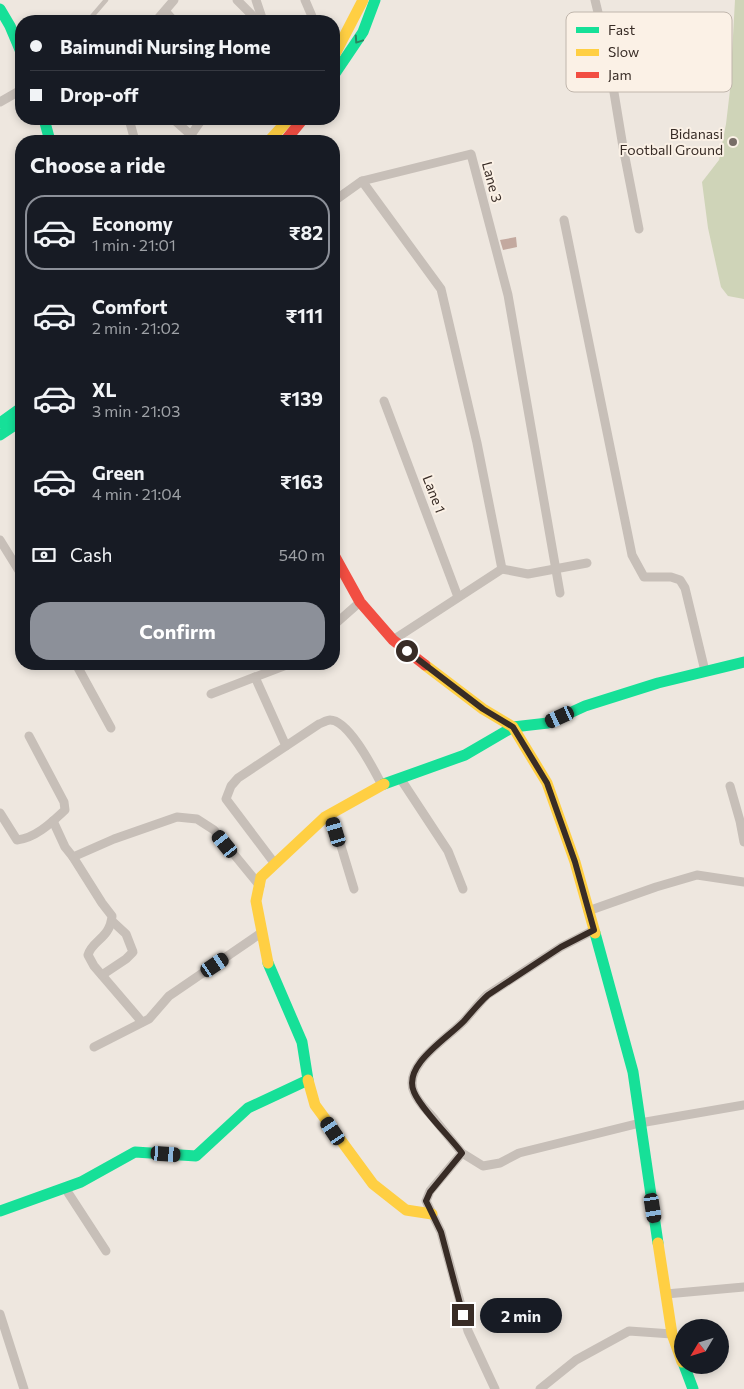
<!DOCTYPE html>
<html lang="en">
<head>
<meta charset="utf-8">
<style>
	:root { --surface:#171b24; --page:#242831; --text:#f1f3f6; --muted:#9ea1a6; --line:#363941; --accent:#8c9099 }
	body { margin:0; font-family:Commissioner,sans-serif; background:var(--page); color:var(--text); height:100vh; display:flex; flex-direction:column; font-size:19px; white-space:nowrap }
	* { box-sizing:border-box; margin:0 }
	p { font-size:16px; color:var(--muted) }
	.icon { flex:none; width:28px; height:28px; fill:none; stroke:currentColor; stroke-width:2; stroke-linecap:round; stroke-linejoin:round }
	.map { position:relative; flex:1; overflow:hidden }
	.details { position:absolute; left:15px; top:135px; width:325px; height:535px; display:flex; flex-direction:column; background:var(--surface); border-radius:20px; box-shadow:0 2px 8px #0003 }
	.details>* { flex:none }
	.top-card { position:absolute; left:15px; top:15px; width:325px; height:110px; border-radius:20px; box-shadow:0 2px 8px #0003; display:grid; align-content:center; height:110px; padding:0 15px; background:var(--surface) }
	.needle { width:32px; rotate:232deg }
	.tools { position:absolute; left:674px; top:1319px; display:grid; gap:10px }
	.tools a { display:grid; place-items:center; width:55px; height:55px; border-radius:50%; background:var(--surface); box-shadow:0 2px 8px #0003; font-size:25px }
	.end { position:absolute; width:22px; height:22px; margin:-11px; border:6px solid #382c26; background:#fff; box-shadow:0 0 0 2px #fff }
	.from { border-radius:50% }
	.bubble { position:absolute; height:35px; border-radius:18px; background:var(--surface); box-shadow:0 2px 8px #0003; font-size:16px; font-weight:700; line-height:35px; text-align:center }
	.car { position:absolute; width:15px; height:30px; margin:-15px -8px; border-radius:6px; box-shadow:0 0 4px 1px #0007; background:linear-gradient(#222 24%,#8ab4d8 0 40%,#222 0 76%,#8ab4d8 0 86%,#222 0) }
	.top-card b { display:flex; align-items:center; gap:18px; height:48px; font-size:19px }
	.top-card b+b { border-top:1px solid var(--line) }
	.top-card i { width:12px; height:12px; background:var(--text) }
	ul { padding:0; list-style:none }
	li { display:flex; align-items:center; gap:15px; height:75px; margin:0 10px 8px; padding:0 5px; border:2px solid transparent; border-radius:20px }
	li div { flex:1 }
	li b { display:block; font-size:19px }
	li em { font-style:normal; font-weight:700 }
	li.on { border-color:var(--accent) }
	li>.icon { width:45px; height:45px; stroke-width:1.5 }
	h2 { padding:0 15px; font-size:22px; line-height:60px }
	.pay { display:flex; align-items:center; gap:12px; height:55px; padding:0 15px; font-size:19px }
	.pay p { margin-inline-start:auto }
	.primary-button { display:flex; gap:10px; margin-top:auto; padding:10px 15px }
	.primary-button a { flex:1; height:58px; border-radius:20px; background:var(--accent); color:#fff; font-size:20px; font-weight:700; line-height:58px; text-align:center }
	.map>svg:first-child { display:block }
</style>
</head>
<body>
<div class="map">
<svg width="744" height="1389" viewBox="0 0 744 1389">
	<rect width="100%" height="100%" fill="#eee7df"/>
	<polygon fill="#cfd4b8" points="735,0 744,0 744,299 728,296 721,287 708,228 702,182 719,160 726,124 730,90"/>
	<polygon fill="#c3a99f" points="516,237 517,247 503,250 500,240"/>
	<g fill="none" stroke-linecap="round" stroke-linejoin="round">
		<polyline stroke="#c7bfb8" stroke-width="4.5" points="88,21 106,0"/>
		<g stroke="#c7bfb8" stroke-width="9">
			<polyline points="237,0 258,21"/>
			<polyline points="256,0 263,21"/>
			<polyline points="305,0 314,21"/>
			<polyline points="595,0 607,50 623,147 639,229"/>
			<polyline points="165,11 174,21"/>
			<polyline points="156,21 174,0"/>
			<polyline points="0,102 21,90"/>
			<polyline points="129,119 135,141"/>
			<polyline points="173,119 191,135 202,119"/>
			<polyline points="362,181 471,154 508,295 560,593"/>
			<polyline points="334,201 362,181 441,289 477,443 502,569 393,640"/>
			<polyline points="564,220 632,555 644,577 671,577 680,580 685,588 705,671"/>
			<polyline points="384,401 458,597"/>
			<polyline points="0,540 21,574"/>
			<polyline points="502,569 528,574 587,563"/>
			<polyline points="334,625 360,602"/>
			<polyline points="76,664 111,728"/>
			<polyline points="255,677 286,746"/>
			<polyline points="211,694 289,664"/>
			<polyline points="400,778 448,851 463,889"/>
			<polyline points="730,786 740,821 744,842"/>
			<path d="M0,813L17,840C36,838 52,822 65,810L64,802L29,736"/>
			<polyline points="331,813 354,889"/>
			<polyline points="53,821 65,847 73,857 114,839 177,817 197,819 214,830 260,886"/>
			<path d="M73,857L102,903L112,916C110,939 92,940 88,955L94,966L142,1022"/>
			<path d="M275,864L226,799L231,786L238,778L319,724C322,723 327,720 330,720C349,720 374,770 382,785"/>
			<polyline points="588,911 656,887 697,875 744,882"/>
			<polyline points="102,975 126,959 133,952 126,934 112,921"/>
			<polyline points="94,1047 149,1019 169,996 261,933"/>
			<polyline points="462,1153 483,1166 500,1163 519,1153 640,1123 744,1105"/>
			<polyline points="65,1188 106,1251"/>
			<polyline points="666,1294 744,1287"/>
			<polyline points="0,1314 24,1389"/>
			<path d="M495,1389L468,1331L441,1232L426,1201L430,1191L462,1153C453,1142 444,1131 435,1120C428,1111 418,1103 414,1092C402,1065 448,1038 464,1021C472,1012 479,1003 487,995L561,947L594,930"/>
			<polyline points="540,1389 576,1360 629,1331 672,1334"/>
		</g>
		<g stroke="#16e098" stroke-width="11">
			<polyline points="0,9 10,26 21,52"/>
			<polyline points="334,75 363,32 375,0"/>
			<polyline points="44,119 50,141"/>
			<polyline points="0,423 21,408"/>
			<polyline points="0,435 21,421"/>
			<polyline points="384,784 465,755 513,727 548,723 585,706 658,683 744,662"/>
			<polyline points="595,933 633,1072 658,1243"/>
			<polyline points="0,1211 81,1182 135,1152 196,1156 248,1108 308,1080 302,1042 268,963"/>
			<polyline points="684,1365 693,1389"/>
		</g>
		<g stroke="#ffcf43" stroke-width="11">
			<polyline points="334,56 363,0"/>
			<polyline points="269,141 289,119"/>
			<polyline points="425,665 483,709 513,727 547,783 575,862 595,933"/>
			<polyline points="268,963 256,901 261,877 325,817 384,784"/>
			<polyline points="308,1080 315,1105 373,1184 406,1210 432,1214"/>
			<polyline points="658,1243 672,1334 682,1362"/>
		</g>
		<g stroke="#f24e42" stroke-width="11">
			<polyline points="285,141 303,119"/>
			<polyline points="334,555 360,602 393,640 425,665"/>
		</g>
	</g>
	<defs><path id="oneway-chevron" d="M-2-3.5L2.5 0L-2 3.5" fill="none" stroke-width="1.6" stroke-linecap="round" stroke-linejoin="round" transform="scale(1.25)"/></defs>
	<use stroke="#27865f" href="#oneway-chevron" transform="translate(358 40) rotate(124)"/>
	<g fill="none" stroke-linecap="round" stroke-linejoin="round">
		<path stroke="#382c26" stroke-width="6" d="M407,651L483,709L513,727L547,783L575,862L594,930L561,947L488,995C479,1003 472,1012 464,1021C448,1038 402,1065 414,1092C421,1109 450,1137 462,1153L430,1192L426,1201L441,1232L463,1315"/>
	</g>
	<circle fill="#786d67" stroke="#fbf1e6" stroke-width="2" cx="733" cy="142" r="5"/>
	<g text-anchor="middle" stroke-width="4" stroke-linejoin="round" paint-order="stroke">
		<g font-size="14" fill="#382c26" stroke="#fbf1e6" text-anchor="end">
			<text x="723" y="139">Bidanasi<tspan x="723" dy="16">Football Ground</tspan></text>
		</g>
		<g font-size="14" fill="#382c26" stroke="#fbf1e6">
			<text transform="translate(492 182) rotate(75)" y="5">Lane 3</text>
			<text transform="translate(434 494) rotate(69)" y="5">Lane 1</text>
		</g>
	</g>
	<rect x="566" y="12" width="166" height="80" rx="8" fill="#fbf1e6" stroke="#c0b6ac" stroke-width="1"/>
	<rect x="576" y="27" width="23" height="6" fill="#16e098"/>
	<rect x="576" y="49" width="23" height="7" fill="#ffcf43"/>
	<rect x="576" y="72" width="23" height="6" fill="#f24e42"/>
	<g font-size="14" fill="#382c26">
		<text x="608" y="35">Fast</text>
		<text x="608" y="57">Slow</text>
		<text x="608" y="80">Jam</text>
	</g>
</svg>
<div class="tools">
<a><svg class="needle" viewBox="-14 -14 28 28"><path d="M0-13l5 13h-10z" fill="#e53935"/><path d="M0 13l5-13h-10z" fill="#9ea1a6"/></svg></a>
</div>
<i class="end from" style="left:407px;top:651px"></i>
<i class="end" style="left:463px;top:1315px"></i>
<div class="bubble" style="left:480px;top:1298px;width:82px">2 min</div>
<i class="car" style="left:560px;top:717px;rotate:245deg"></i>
<i class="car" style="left:336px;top:832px;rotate:343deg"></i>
<i class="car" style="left:225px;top:844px;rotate:321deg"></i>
<i class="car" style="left:215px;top:965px;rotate:56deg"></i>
<i class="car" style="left:333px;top:1131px;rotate:326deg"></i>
<i class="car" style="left:166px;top:1154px;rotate:94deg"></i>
<i class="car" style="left:653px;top:1208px;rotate:171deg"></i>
<div class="top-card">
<b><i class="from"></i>Baimundi Nursing Home</b>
<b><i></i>Drop-off</b>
</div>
<section class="details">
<h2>Choose a ride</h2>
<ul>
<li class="on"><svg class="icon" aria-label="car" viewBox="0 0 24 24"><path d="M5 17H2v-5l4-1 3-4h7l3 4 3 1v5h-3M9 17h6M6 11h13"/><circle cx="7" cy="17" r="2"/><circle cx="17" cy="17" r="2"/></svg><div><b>Economy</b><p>1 min · 21:01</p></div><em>₹82</em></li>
<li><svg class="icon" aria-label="car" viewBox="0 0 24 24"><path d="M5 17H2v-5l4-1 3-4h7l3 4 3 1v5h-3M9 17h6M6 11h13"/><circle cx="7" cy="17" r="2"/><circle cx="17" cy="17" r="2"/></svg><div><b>Comfort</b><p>2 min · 21:02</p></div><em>₹111</em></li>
<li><svg class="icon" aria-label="car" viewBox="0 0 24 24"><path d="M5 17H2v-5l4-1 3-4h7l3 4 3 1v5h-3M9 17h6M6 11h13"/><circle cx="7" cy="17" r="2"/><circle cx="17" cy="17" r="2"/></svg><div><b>XL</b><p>3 min · 21:03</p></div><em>₹139</em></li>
<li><svg class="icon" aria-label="car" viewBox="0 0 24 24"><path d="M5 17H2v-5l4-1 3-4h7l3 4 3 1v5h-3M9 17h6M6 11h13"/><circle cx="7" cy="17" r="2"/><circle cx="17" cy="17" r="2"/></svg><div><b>Green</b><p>4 min · 21:04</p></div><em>₹163</em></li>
</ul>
<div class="pay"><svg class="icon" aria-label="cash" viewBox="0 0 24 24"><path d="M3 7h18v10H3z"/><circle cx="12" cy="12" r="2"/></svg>Cash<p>540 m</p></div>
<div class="primary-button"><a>Confirm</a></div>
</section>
</div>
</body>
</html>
